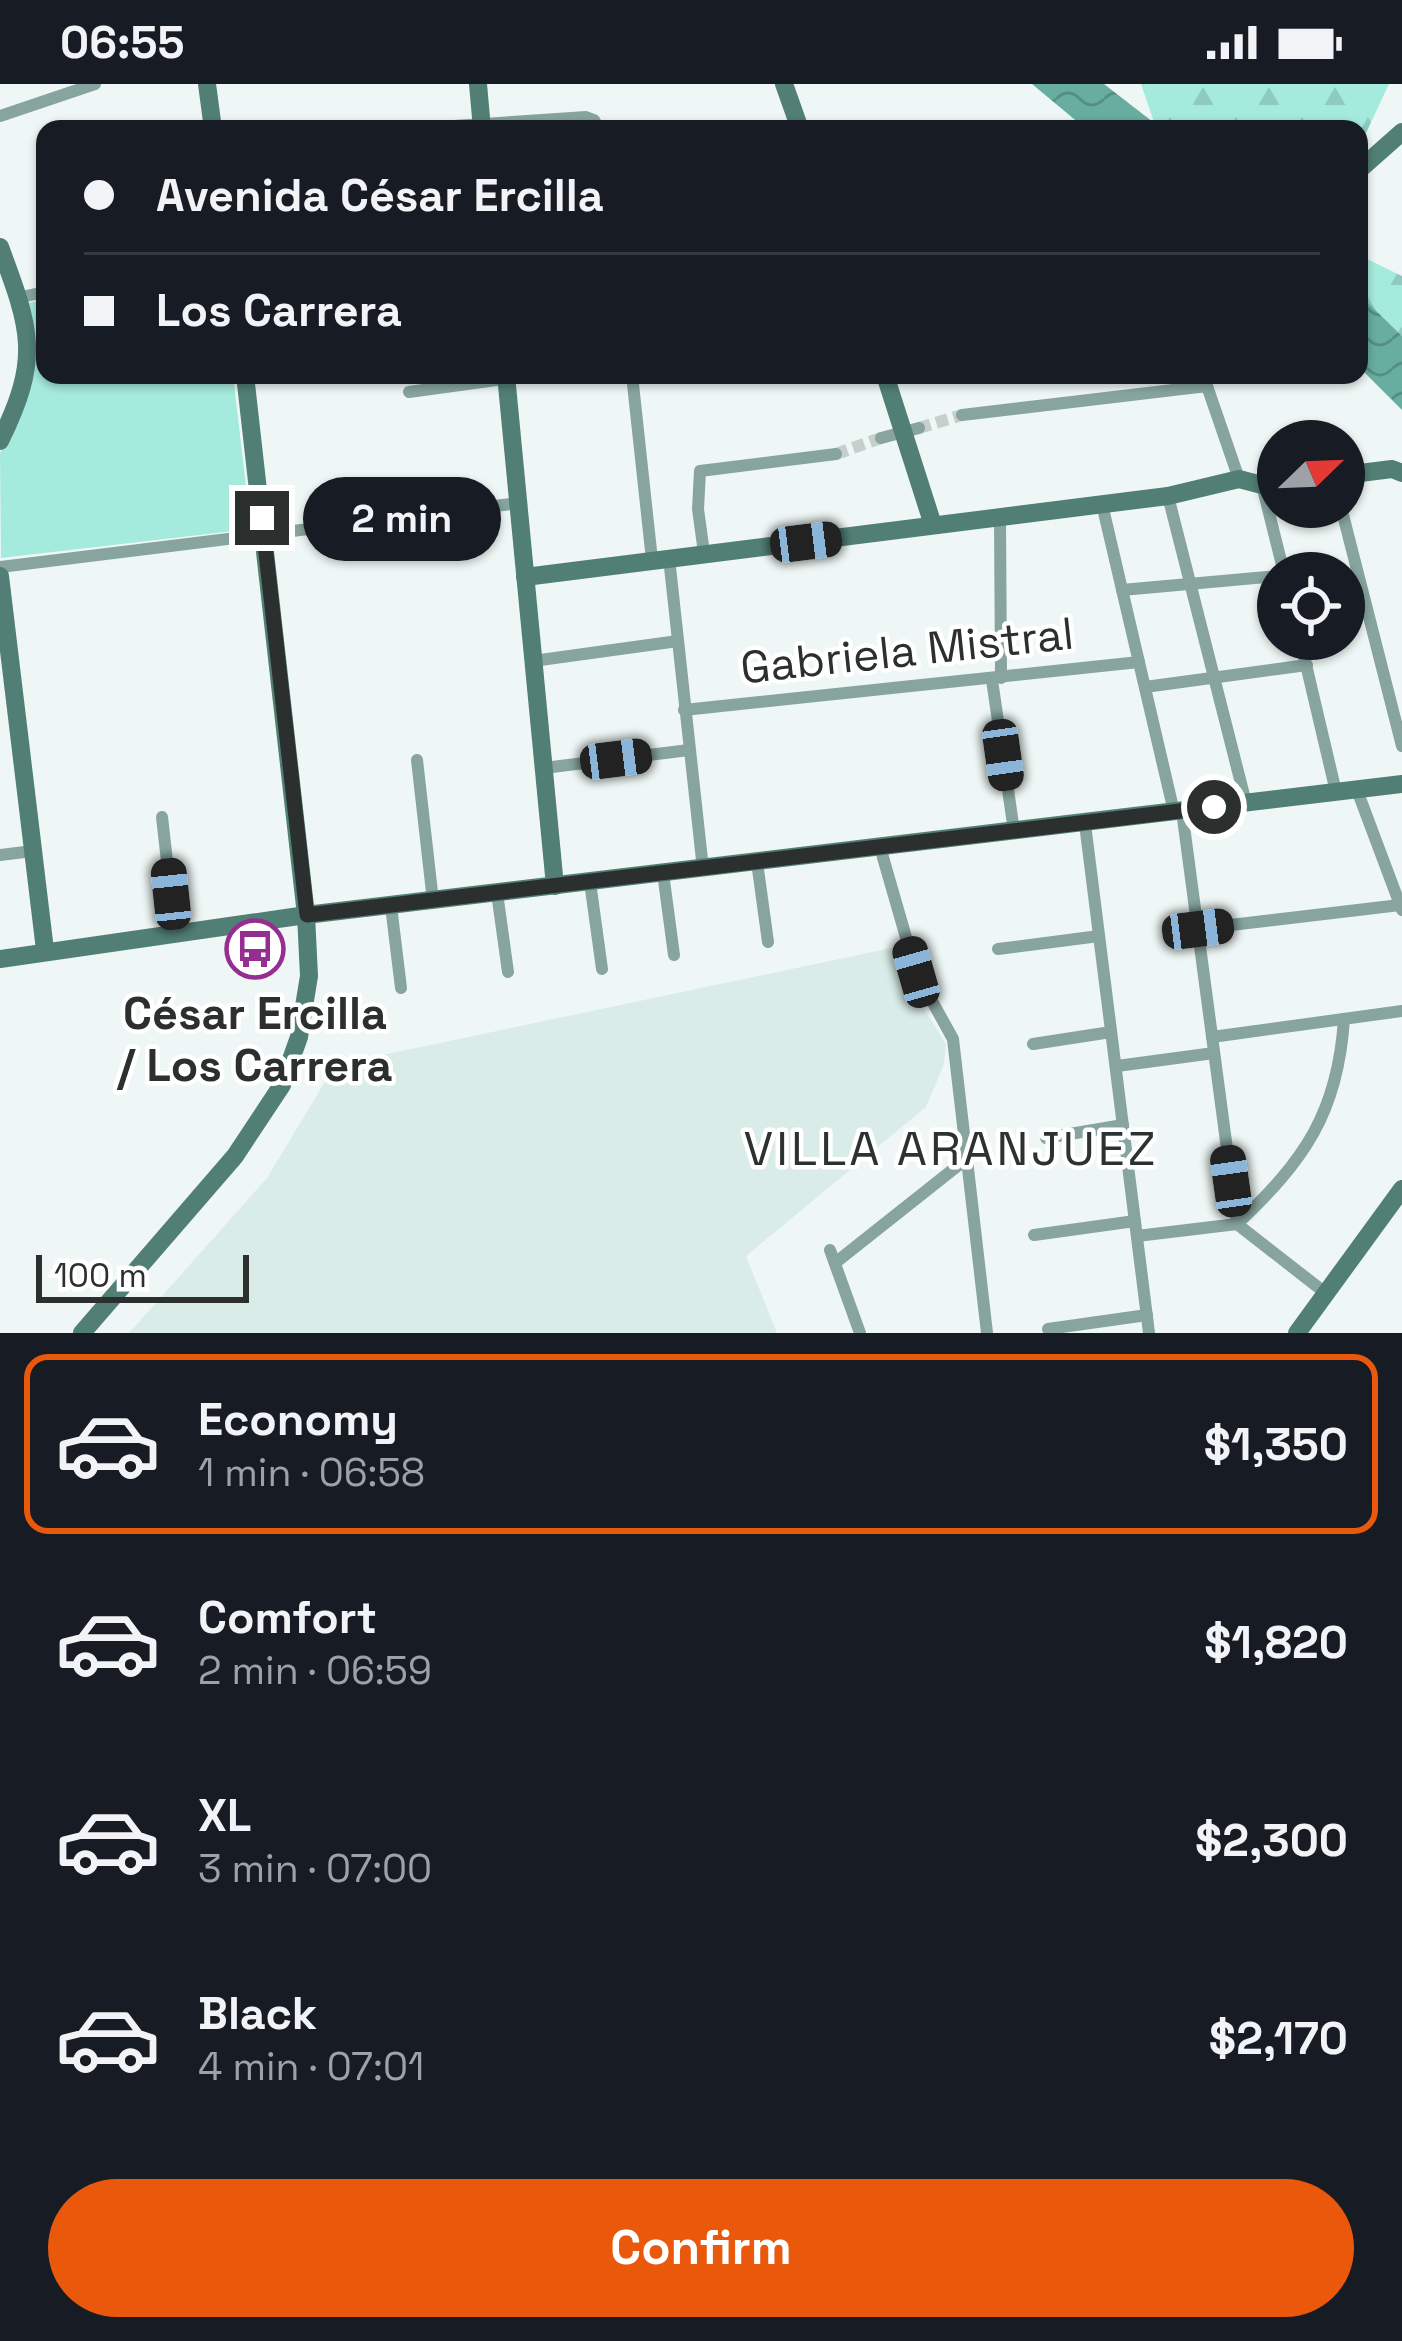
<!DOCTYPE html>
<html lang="en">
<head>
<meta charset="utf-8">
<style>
	:root { --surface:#171b24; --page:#20242c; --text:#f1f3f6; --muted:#9ea1a6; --line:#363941; --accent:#ea580c }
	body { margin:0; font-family:"Space Grotesk",sans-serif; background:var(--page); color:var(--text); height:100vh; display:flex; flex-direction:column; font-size:45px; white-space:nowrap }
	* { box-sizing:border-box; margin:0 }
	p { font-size:39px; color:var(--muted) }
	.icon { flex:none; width:66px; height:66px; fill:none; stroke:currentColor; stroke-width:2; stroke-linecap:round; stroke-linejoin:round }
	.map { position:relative; height:1249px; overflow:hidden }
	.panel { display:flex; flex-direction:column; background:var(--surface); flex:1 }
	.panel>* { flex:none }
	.hud { position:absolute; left:36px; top:36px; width:1332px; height:264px; border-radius:24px; box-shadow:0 3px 9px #0004; display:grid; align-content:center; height:264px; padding:0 48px; background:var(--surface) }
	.needle { width:78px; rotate:67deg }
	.fabs { position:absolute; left:1257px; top:336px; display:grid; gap:24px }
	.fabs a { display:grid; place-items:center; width:108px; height:108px; border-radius:50%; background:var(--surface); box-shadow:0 3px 9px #0004; font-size:60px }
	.scale { position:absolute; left:36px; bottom:30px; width:213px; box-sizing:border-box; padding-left:12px; border:6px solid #2b2f2e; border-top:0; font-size:33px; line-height:42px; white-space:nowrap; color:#2b2f2e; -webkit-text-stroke:9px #fff; paint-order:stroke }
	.end { position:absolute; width:54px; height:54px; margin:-27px; border:15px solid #2b2f2e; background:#fff; box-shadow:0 0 0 6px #fff }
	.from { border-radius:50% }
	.bubble { position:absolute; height:84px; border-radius:42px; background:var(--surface); box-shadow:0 3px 9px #0004; font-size:39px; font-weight:800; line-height:84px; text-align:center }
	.car { position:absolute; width:36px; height:72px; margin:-36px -18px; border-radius:15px; box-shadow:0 0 9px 3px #0007; background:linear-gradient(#222 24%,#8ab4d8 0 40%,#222 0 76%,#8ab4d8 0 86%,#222 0) }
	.hud b { display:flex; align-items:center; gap:42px; height:114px; font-size:45px }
	.hud b+b { border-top:3px solid var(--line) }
	.hud i { width:30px; height:30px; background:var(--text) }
	ul { padding:21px 0 0; list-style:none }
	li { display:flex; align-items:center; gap:36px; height:180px; margin:0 24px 18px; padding:0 24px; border:6px solid transparent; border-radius:24px }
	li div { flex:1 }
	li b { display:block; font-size:45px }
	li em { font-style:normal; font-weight:800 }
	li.selected { border-color:var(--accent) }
	li>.icon { width:108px; height:108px; stroke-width:1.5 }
	.button { display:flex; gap:24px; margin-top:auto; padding:24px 48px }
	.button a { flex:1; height:138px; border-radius:72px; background:var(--accent); color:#fff; font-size:48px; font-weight:800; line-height:138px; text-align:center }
	.status { display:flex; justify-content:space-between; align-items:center; height:84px; padding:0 60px; background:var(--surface); direction:ltr }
	.status svg { height:33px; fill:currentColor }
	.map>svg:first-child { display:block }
</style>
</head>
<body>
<div class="status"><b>06:55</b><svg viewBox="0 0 49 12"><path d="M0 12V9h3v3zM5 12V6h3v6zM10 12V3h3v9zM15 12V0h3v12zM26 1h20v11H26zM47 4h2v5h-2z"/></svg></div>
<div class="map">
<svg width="1402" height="1249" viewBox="0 0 1402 1249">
	<defs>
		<pattern id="forest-firs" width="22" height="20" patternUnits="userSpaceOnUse" patternTransform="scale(3)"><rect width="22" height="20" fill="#a5ebdd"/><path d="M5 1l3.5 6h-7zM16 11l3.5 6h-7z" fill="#8ecabe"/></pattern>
		<pattern id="water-waves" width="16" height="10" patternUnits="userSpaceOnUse" patternTransform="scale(3)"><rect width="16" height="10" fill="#67aea0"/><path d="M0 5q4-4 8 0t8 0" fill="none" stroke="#558e83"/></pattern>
	</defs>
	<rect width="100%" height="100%" fill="#eef7f5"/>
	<polygon fill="#daece8" points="896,863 919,917 946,960 944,980 926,1023 746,1172 777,1249 129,1249 267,1094 335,981"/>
	<g fill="url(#forest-firs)">
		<polygon points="1141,0 1389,0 1359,64 1359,45 1162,45 1155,41"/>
		<polygon points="1359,163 1369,176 1402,192 1402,252 1359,210"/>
	</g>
	<polygon fill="#a5ebdd" points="45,216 45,291 233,291 251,445 1,474 0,369 22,325 27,219"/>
	<g fill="url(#water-waves)">
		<polygon points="1032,0 1104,0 1162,45 1086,45"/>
		<polygon points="1359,210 1402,252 1402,326 1359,283"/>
	</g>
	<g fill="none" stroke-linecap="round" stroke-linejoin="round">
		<g stroke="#c7cfcd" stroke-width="12" stroke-dasharray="12 6" stroke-linecap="butt">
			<polyline points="919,344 962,331"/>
			<polyline points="836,370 881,354"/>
		</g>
		<g stroke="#87a49e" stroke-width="12">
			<polyline points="0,32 95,0"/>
			<polyline points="409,45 586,33 594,36 599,45"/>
			<polyline points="21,213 45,208"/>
			<polyline points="632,291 652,476"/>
			<polyline points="409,308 533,291"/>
			<polyline points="962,331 1207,302 1239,395"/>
			<polyline points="881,354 919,344"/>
			<polyline points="1262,401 1284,489"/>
			<polyline points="1168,412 1246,719"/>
			<polyline points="1102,420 1174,728"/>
			<polyline points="1341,423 1402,662"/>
			<polyline points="1000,434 1001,594"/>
			<polyline points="704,469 698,425 700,387 836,370"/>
			<polyline points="669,474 703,785"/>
			<polyline points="0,483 519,419"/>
			<polyline points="1122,506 1278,492"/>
			<polyline points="1300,555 1336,708"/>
			<polyline points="533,577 678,557"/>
			<polyline points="992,596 1014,747"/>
			<polyline points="1145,603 1307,581"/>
			<polyline points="684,626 1139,578"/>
			<polyline points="417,676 433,817"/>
			<polyline points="544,684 689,666"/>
			<polyline points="1357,706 1402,826"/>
			<polyline points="1182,727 1237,1140"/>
			<polyline points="162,733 175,848"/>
			<polyline points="1085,740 1149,1249"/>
			<polyline points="880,763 916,888 953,955 987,1249"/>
			<polyline points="0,771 33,767"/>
			<polyline points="757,778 768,858"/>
			<polyline points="663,789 674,871"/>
			<polyline points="590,798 602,885"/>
			<polyline points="497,809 508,888"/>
			<polyline points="391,822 401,904"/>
			<polyline points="1197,845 1400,821"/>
			<polyline points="998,865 1099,852"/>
			<polyline points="1212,953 1402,927"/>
			<polyline points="1033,960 1111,948"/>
			<polyline points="1117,982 1214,969"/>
			<polyline points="1046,1054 1123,1041"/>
			<path d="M1237,1140C1304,1077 1338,1029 1344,935"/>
			<polyline points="1034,1151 1135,1137"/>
			<polyline points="1137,1152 1237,1140 1328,1211"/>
			<polyline points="830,1166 860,1249"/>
			<polyline points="835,1179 965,1076"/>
			<polyline points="1048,1245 1147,1231"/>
		</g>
		<g stroke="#517e75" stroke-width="18">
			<polyline points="207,0 213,45"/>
			<polyline points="478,0 482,45"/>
			<polyline points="784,0 800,45"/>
			<polyline points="1359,86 1402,48"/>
			<path d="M0,163C31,246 41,274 0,357"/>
			<polyline points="506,291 555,802"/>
			<polyline points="885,291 933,441"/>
			<polyline points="1344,391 1392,385 1402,389"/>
			<polyline points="0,492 45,866"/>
			<polyline points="525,493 1168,412 1239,395 1262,401 1278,399"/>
			<polyline points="0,875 306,831 1402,700"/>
			<polyline points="82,1249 235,1072 282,1001 299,953 309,892 306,831 245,291"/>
			<polyline points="1297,1249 1402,1105"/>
		</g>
	</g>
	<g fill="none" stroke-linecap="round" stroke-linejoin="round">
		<polyline stroke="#2b2f2e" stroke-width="15" points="262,434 307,831 1214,723"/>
	</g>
	<defs>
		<g id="bus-ring" transform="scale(3)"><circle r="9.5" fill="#fff" stroke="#962d90" stroke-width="1.5"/><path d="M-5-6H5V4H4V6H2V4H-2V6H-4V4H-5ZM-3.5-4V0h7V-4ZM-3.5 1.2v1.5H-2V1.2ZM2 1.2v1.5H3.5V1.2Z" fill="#962d90"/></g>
	</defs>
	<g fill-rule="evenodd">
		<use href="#bus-ring" x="255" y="865"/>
	</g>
	<g text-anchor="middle" stroke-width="9" stroke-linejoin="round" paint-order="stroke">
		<g font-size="45" fill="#2b2f2e" stroke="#fff">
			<text transform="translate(907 566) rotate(-6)" y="16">Gabriela Mistral</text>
		</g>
		<g font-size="45" font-weight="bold" fill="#2b2f2e" stroke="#fff">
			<text x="255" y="945">César Ercilla<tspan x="255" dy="52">/ Los Carrera</tspan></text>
		</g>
		<g font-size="48" letter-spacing="3" fill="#2b3230" stroke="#fff">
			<text x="951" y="1081">VILLA ARANJUEZ</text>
		</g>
	</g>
</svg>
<div class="fabs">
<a><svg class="needle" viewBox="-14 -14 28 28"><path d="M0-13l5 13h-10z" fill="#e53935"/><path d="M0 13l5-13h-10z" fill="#9ea1a6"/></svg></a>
<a><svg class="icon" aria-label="locate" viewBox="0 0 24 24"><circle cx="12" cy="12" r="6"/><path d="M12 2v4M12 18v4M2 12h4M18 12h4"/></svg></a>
</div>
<div class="scale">100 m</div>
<i class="end from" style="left:1214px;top:723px"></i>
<i class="end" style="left:262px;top:434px"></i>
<div class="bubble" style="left:303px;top:393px;width:198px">2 min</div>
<i class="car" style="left:806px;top:458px;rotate:83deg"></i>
<i class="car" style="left:1003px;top:671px;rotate:172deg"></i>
<i class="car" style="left:616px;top:675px;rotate:83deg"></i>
<i class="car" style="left:171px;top:810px;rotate:354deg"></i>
<i class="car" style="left:1198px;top:845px;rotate:83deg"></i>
<i class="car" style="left:916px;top:888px;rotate:344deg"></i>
<i class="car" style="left:1231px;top:1097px;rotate:352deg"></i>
<div class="hud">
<b><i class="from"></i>Avenida César Ercilla</b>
<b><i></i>Los Carrera</b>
</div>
</div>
<section class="panel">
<ul>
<li class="selected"><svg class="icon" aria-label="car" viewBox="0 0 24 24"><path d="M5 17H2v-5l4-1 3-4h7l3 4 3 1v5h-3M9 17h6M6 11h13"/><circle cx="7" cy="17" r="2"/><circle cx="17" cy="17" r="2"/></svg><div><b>Economy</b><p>1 min · 06:58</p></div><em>$1,350</em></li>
<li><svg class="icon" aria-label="car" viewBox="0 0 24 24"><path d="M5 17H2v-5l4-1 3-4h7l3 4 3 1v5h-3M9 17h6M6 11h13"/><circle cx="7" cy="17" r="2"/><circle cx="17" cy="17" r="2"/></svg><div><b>Comfort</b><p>2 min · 06:59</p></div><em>$1,820</em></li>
<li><svg class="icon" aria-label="car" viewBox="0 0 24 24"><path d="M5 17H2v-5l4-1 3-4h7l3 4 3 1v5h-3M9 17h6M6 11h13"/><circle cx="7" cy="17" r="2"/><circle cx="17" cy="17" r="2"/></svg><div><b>XL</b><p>3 min · 07:00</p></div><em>$2,300</em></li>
<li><svg class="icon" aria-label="car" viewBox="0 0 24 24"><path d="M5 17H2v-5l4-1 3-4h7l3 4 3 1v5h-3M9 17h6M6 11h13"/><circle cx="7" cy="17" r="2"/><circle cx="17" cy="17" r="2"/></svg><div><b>Black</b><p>4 min · 07:01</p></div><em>$2,170</em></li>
</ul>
<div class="button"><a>Confirm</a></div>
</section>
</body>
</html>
